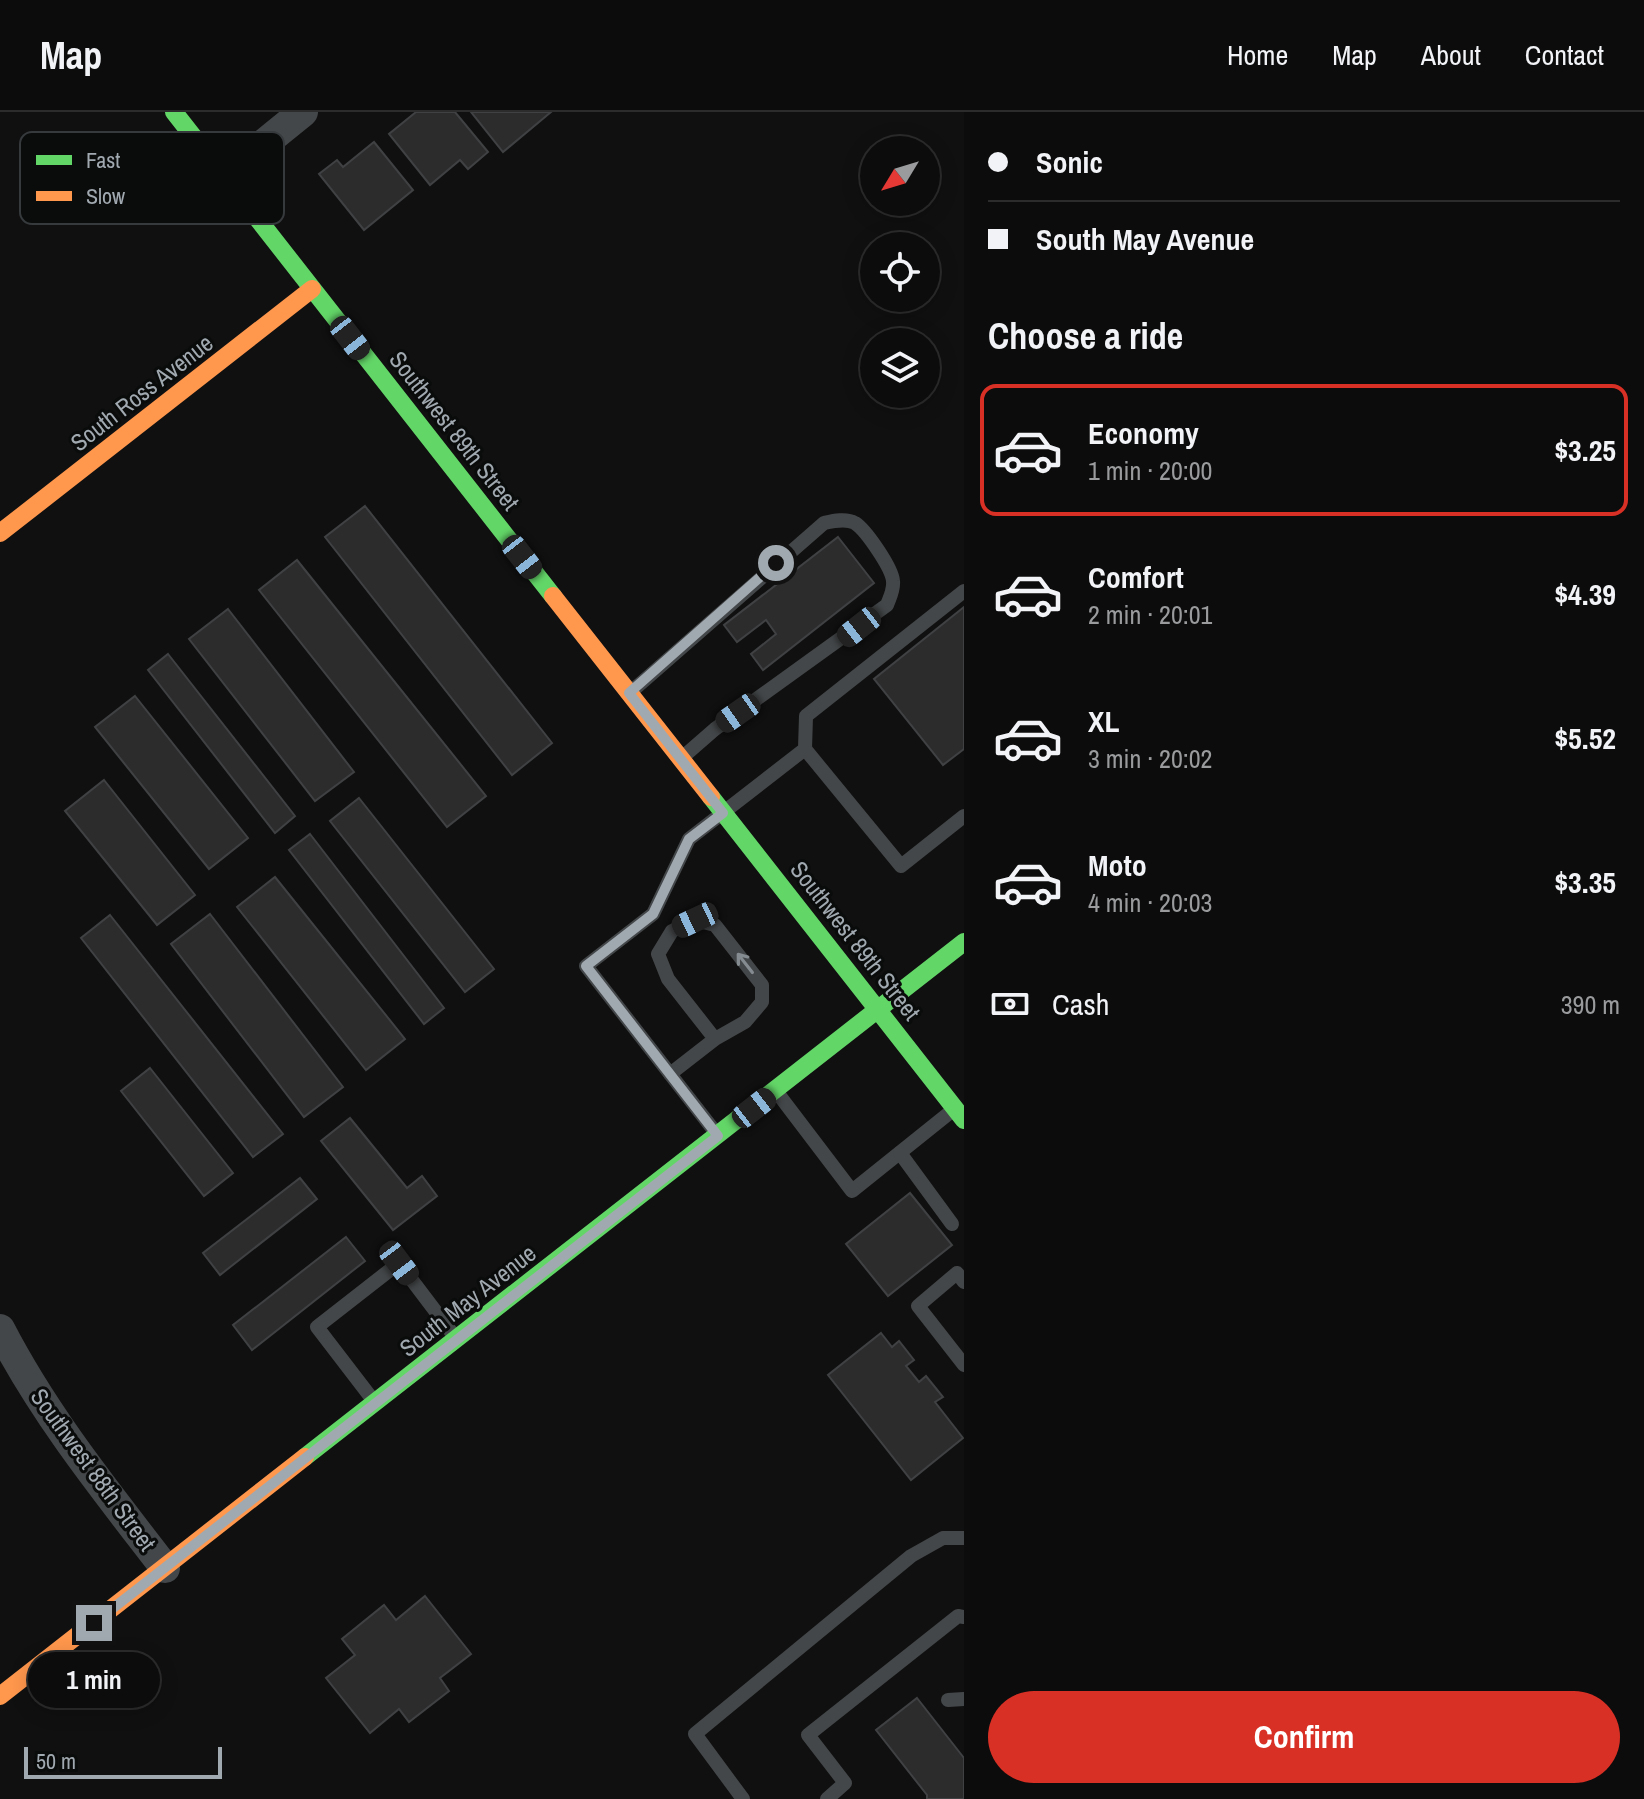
<!DOCTYPE html>
<html lang="en">
<head>
<meta charset="utf-8">
<style>
	:root { --surface:#0c0c0c; --page:#1a1a1a; --text:#f1f3f6; --muted:#9a9b9d; --line:#2c2c2d; --accent:#d93025 }
	body { margin:0; font-family:"Archivo Narrow",sans-serif; background:var(--page); color:var(--text); height:100vh; display:flex; flex-direction:column; font-size:30px; white-space:nowrap }
	* { box-sizing:border-box; margin:0 }
	p { font-size:26px; color:var(--muted) }
	.icon { flex:none; width:44px; height:44px; fill:none; stroke:currentColor; stroke-width:2; stroke-linecap:round; stroke-linejoin:round }
	.map { position:relative; flex:1; overflow:hidden }
	.sheet { display:flex; flex-direction:column; background:var(--surface); width:680px }
	.sheet>* { flex:none }
	.top-card { display:grid; align-content:center; height:176px; padding:0 24px; background:var(--surface) }
	.needle { width:52px; rotate:232deg }
	.controls { position:absolute; left:860px; top:24px; display:grid; gap:16px }
	.controls a { display:grid; place-items:center; width:80px; height:80px; border-radius:50%; background:var(--surface); box-shadow:0 4px 20px #0003,0 0 0 2px var(--line); font-size:40px }
	.scale { position:absolute; left:24px; bottom:20px; width:198px; box-sizing:border-box; padding-left:8px; border:4px solid #a1a9b0; border-top:0; font-size:22px; line-height:28px; white-space:nowrap; color:#a1a9b0; -webkit-text-stroke:6px #0a0b0b; paint-order:stroke }
	.end { position:absolute; width:36px; height:36px; margin:-18px; border:10px solid #a1a9b0; background:#111; box-shadow:0 0 0 4px #111 }
	.from { border-radius:50% }
	.bubble { position:absolute; height:56px; border-radius:28px; background:var(--surface); box-shadow:0 4px 20px #0003,0 0 0 2px var(--line); font-size:26px; font-weight:700; line-height:56px; text-align:center }
	.car { position:absolute; width:24px; height:48px; margin:-24px -12px; border-radius:10px; box-shadow:0 0 6px 2px #0007; background:linear-gradient(#222 24%,#8ab4d8 0 40%,#222 0 76%,#8ab4d8 0 86%,#222 0) }
	.top-card b { display:flex; align-items:center; gap:28px; height:76px; font-size:30px }
	.top-card b+b { border-top:2px solid var(--line) }
	.top-card i { width:20px; height:20px; background:var(--text) }
	ul { padding:0; list-style:none }
	li { display:flex; align-items:center; gap:24px; height:132px; margin:0 16px 12px; padding:0 8px; border:4px solid transparent; border-radius:16px }
	li div { flex:1 }
	li b { display:block; font-size:30px }
	li em { font-style:normal; font-weight:700 }
	li.on { border-color:var(--accent) }
	li>.icon { width:72px; height:72px; stroke-width:1.5 }
	h2 { padding:0 24px; font-size:36px; line-height:96px }
	.pay { display:flex; align-items:center; gap:20px; height:88px; padding:0 24px; font-size:30px }
	.pay p { margin-inline-start:auto }
	.cta { display:flex; gap:16px; margin-top:auto; padding:16px 24px }
	.cta a { flex:1; height:92px; border-radius:48px; background:var(--accent); color:#fff; font-size:32px; font-weight:700; line-height:92px; text-align:center }
	header { display:flex; align-items:center; gap:48px; box-sizing:border-box; height:112px; padding:0 40px; background:var(--surface); border-bottom:2px solid var(--line) }
	header strong { font-size:38px }
	nav { display:flex; gap:44px; margin-inline-start:auto; font-size:28px }
	main { display:flex; flex:1; min-height:0 }
	.map>svg:first-child { display:block }
</style>
</head>
<body>
<header>
<strong>Map</strong>
<nav><a>Home</a><a>Map</a><a>About</a><a>Contact</a></nav>
</header>
<main>
<div class="map">
<svg width="964" height="1687" viewBox="0 0 964 1687">
	<rect width="100%" height="100%" fill="#101010"/>
	<g fill="#2c2c2d" stroke="#3f4143" stroke-width="2">
		<polygon points="416,0 455,0 488,40 468,57 460,48 430,73 389,22"/>
		<polygon points="471,0 551,0 503,40"/>
		<polygon points="374,30 413,78 364,118 319,62 337,48 343,55"/>
		<polygon points="365,394 552,631 512,663 325,425"/>
		<polygon points="838,425 874,471 763,558 751,542 776,522 766,508 737,530 724,513"/>
		<polygon points="297,448 486,684 447,715 259,478"/>
		<polygon points="964,495 964,637 943,653 874,567"/>
		<polygon points="228,497 354,660 315,689 189,527"/>
		<polygon points="168,542 295,704 275,721 148,558"/>
		<polygon points="135,584 248,726 209,757 95,615"/>
		<polygon points="104,668 195,783 157,813 65,699"/>
		<polygon points="359,686 494,857 465,880 330,709"/>
		<polygon points="310,722 444,896 424,912 289,738"/>
		<polygon points="275,765 405,927 366,958 237,795"/>
		<polygon points="210,802 343,975 304,1005 171,832"/>
		<polygon points="110,803 283,1022 253,1045 81,826"/>
		<polygon points="150,956 233,1061 204,1084 121,979"/>
		<polygon points="350,1006 407,1076 422,1064 437,1084 393,1118 321,1029"/>
		<polygon points="300,1066 317,1087 220,1163 203,1141"/>
		<polygon points="910,1081 952,1133 888,1184 846,1132"/>
		<polygon points="346,1125 365,1149 252,1238 233,1213"/>
		<polygon points="881,1221 892,1235 899,1229 914,1248 906,1254 919,1270 926,1264 943,1285 935,1290 963,1326 911,1368 828,1263"/>
		<polygon points="425,1484 471,1542 440,1566 449,1579 409,1610 399,1597 370,1621 326,1566 355,1543 342,1527 384,1493 396,1508"/>
		<polygon points="917,1586 964,1646 964,1687 927,1687 927,1683 876,1618"/>
	</g>
	<g fill="none" stroke-linecap="round" stroke-linejoin="round">
		<g stroke="#444749" stroke-width="14">
			<path d="M632,579L824,411C833,409 846,406 855,411C866,418 892,456 893,469C894,478 890,485 887,493L715,617L684,644"/>
			<polyline points="805,637 901,754 964,704"/>
			<polyline points="670,962 715,927 745,910 762,890 762,873 715,813 695,808 672,819 658,842 668,867 715,927"/>
			<polyline points="776,979 852,1079 953,998"/>
			<polyline points="716,1021 586,854 653,802 689,727 805,637 806,604 964,479"/>
			<polyline points="900,1041 952,1112"/>
			<polyline points="964,1170 957,1161 918,1194 964,1253"/>
			<polyline points="373,1288 317,1215 399,1151 455,1225"/>
			<polyline points="948,1588 964,1587"/>
			<polyline points="743,1687 695,1622 911,1444 943,1426 964,1426"/>
			<polyline points="827,1687 845,1671 808,1623 958,1504 964,1505"/>
		</g>
		<g stroke="#444749" stroke-width="30">
			<polyline points="224,64 303,0"/>
			<path d="M0,1217C45,1304 105,1378 165,1456"/>
		</g>
		<g stroke="#63d668" stroke-width="18">
			<polyline points="174,0 553,484"/>
			<polyline points="711,685 964,1008"/>
			<polyline points="305,1345 964,830"/>
		</g>
		<g stroke="#ff974d" stroke-width="18">
			<polyline points="0,421 312,177"/>
			<polyline points="553,484 711,685"/>
			<polyline points="0,1584 305,1345"/>
		</g>
	</g>
	<defs><path id="oneway-shaft" d="M-6 0H5M1.5-3L5.5 0L1.5 3" fill="none" stroke-width="1.6" stroke-linecap="round" stroke-linejoin="round" transform="scale(2)"/></defs>
	<use stroke="#858c91" href="#oneway-shaft" transform="translate(745 851) rotate(-128)"/>
	<g fill="none" stroke-linecap="round" stroke-linejoin="round">
		<polyline stroke="#a1a9b0" stroke-width="10" points="94,1511 718,1024 586,854 653,802 689,727 723,701 629,581 776,451"/>
	</g>
	<g text-anchor="middle" stroke-width="6" stroke-linejoin="round" paint-order="stroke">
		<g font-size="24" fill="#a1a9b0" stroke="#0a0b0b">
			<text transform="translate(142 281) rotate(-38)" y="8">South Ross Avenue</text>
			<text transform="translate(454 319) rotate(52)" y="8">Southwest 89th Street</text>
			<text transform="translate(855 829) rotate(52)" y="8">Southwest 89th Street</text>
			<text transform="translate(468 1189) rotate(-38)" y="8">South May Avenue</text>
			<text transform="translate(93 1358) rotate(54)" y="8">Southwest 88th Street</text>
		</g>
	</g>
	<rect x="20" y="20" width="264" height="92" rx="12" fill="#0a0b0b" stroke="#373a3d" stroke-width="2"/>
	<rect x="36" y="43" width="36" height="10" fill="#63d668"/>
	<rect x="36" y="79" width="36" height="10" fill="#ff974d"/>
	<g font-size="22" fill="#a1a9b0">
		<text x="86" y="56">Fast</text>
		<text x="86" y="92">Slow</text>
	</g>
</svg>
<div class="controls">
<a><svg class="needle" viewBox="-14 -14 28 28"><path d="M0-13l5 13h-10z" fill="#e53935"/><path d="M0 13l5-13h-10z" fill="#9a9b9d"/></svg></a>
<a><svg class="icon" aria-label="locate" viewBox="0 0 24 24"><circle cx="12" cy="12" r="6"/><path d="M12 2v4M12 18v4M2 12h4M18 12h4"/></svg></a>
<a><svg class="icon" aria-label="layers" viewBox="0 0 24 24"><path d="M12 4l9 5-9 5-9-5zM3 14l9 5 9-5"/></svg></a>
</div>
<div class="scale">50 m</div>
<i class="end from" style="left:776px;top:451px"></i>
<i class="end" style="left:94px;top:1511px"></i>
<div class="bubble" style="left:28px;top:1540px;width:132px">1 min</div>
<i class="car" style="left:350px;top:226px;rotate:142deg"></i>
<i class="car" style="left:522px;top:445px;rotate:142deg"></i>
<i class="car" style="left:859px;top:515px;rotate:232deg"></i>
<i class="car" style="left:738px;top:601px;rotate:235deg"></i>
<i class="car" style="left:695px;top:808px;rotate:245deg"></i>
<i class="car" style="left:754px;top:996px;rotate:52deg"></i>
<i class="car" style="left:399px;top:1151px;rotate:143deg"></i>
</div>
<section class="sheet">
<div class="top-card">
<b><i class="from"></i>Sonic</b>
<b><i></i>South May Avenue</b>
</div>
<h2>Choose a ride</h2>
<ul>
<li class="on"><svg class="icon" aria-label="car" viewBox="0 0 24 24"><path d="M5 17H2v-5l4-1 3-4h7l3 4 3 1v5h-3M9 17h6M6 11h13"/><circle cx="7" cy="17" r="2"/><circle cx="17" cy="17" r="2"/></svg><div><b>Economy</b><p>1 min · 20:00</p></div><em>$3.25</em></li>
<li><svg class="icon" aria-label="car" viewBox="0 0 24 24"><path d="M5 17H2v-5l4-1 3-4h7l3 4 3 1v5h-3M9 17h6M6 11h13"/><circle cx="7" cy="17" r="2"/><circle cx="17" cy="17" r="2"/></svg><div><b>Comfort</b><p>2 min · 20:01</p></div><em>$4.39</em></li>
<li><svg class="icon" aria-label="car" viewBox="0 0 24 24"><path d="M5 17H2v-5l4-1 3-4h7l3 4 3 1v5h-3M9 17h6M6 11h13"/><circle cx="7" cy="17" r="2"/><circle cx="17" cy="17" r="2"/></svg><div><b>XL</b><p>3 min · 20:02</p></div><em>$5.52</em></li>
<li><svg class="icon" aria-label="car" viewBox="0 0 24 24"><path d="M5 17H2v-5l4-1 3-4h7l3 4 3 1v5h-3M9 17h6M6 11h13"/><circle cx="7" cy="17" r="2"/><circle cx="17" cy="17" r="2"/></svg><div><b>Moto</b><p>4 min · 20:03</p></div><em>$3.35</em></li>
</ul>
<div class="pay"><svg class="icon" aria-label="cash" viewBox="0 0 24 24"><path d="M3 7h18v10H3z"/><circle cx="12" cy="12" r="2"/></svg>Cash<p>390 m</p></div>
<div class="cta"><a>Confirm</a></div>
</section>
</main>
</body>
</html>
